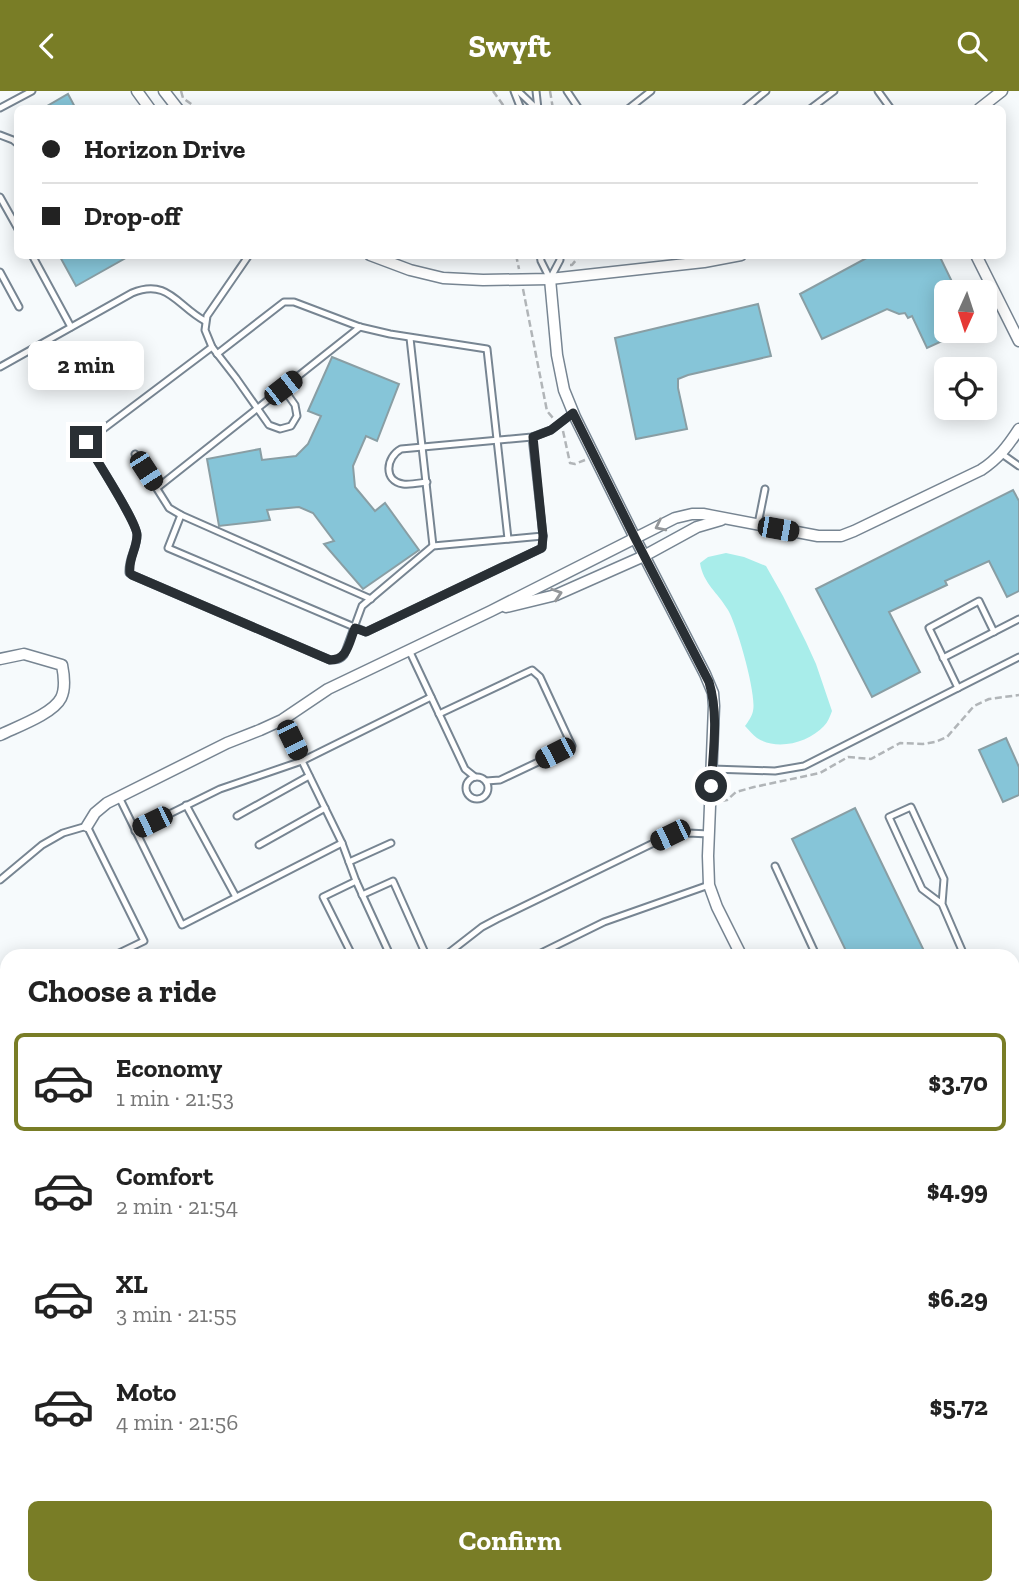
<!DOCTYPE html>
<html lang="en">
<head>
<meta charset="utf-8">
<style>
	:root { --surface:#fff; --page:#f2f2f2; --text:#222; --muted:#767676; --line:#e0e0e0; --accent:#797d26 }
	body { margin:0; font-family:"Zilla Slab",serif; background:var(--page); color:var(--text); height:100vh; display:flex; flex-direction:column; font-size:26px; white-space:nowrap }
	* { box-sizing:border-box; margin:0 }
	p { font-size:23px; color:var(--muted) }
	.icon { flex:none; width:38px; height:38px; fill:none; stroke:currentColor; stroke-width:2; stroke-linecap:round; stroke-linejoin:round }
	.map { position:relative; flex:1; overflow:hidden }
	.drawer { position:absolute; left:0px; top:858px; width:1020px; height:646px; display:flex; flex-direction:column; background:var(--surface); border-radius:21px 21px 0 0; box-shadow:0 4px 18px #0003 }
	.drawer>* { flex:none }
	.guide { position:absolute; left:14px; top:14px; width:992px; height:154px; border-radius:10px; box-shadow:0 4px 18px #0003; display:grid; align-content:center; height:154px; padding:0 28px; background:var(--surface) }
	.needle { width:46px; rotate:183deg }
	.fabs { position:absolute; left:934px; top:189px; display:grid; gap:14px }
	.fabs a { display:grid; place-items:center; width:63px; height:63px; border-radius:10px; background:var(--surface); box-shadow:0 4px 18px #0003; font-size:35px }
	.end { position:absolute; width:32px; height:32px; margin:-16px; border:9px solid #292f34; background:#fff; box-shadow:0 0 0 4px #fff }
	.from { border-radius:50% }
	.bubble { position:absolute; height:49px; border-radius:10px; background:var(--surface); box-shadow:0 4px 18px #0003; font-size:23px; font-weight:800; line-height:49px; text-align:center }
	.car { position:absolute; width:21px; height:42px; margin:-21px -10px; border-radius:9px; box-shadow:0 0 5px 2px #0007; background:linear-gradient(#222 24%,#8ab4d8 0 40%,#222 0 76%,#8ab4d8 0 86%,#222 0) }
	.guide b { display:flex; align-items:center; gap:24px; height:66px; font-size:26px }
	.guide b+b { border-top:2px solid var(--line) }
	.guide i { width:18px; height:18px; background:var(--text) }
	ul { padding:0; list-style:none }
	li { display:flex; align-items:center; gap:21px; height:98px; margin:0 14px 10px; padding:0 14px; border:4px solid transparent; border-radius:10px }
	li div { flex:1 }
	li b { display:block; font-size:26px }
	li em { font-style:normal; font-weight:800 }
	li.selected { border-color:var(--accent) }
	li>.icon { width:63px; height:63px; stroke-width:1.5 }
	h2 { padding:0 28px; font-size:32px; line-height:84px }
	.primary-button { display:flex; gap:14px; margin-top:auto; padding:14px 28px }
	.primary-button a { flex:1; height:80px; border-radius:10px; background:var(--accent); color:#fff; font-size:28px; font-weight:800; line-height:80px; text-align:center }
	header { display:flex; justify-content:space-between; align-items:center; height:91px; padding:0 28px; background:var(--accent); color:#fff; font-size:32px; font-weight:800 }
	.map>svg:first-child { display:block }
</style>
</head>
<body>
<header><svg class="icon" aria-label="back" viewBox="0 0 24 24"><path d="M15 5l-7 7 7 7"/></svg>Swyft<svg class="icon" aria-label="search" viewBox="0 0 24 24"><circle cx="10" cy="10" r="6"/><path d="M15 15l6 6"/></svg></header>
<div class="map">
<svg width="1019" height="1502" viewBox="0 0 1019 1502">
	<rect width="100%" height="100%" fill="#f6fafc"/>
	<path fill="#a8edea" d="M726,462L744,466L766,475L783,505L806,551L816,573L832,620C830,625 828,631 824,635C808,652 777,660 757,647C753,644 749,639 745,635C748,631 752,625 753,620C757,604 737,534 728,519C718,502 703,492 700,472L708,466Z"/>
	<g fill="#86c5d8" stroke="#899ea4" stroke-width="2">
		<polygon points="68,3 76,18 42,18"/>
		<polygon points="59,164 131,164 76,195"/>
		<polygon points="872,164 939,164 957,201 947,201 947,240 964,240 927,257 912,225 908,227 905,222 899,223 887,218 822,248 800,203"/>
		<polygon points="758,213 771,265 688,284 678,288 678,297 687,338 636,348 615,247"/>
		<polygon points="332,266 399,293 377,350 366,345 353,375 355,396 375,420 385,412 419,459 363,498 324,453 334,450 313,422 299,416 267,419 270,429 219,435 207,368 260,358 262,369 296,365 308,353 321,325 308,320"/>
		<polygon points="1013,399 1019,410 1019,500 1007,506 989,470 945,490 947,494 889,521 920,581 872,606 816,498"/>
		<polygon points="1006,647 1019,676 1019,704 1003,711 979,659"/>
		<polygon points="855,717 926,864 848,864 792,748"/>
	</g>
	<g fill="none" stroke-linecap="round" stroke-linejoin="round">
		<g stroke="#778592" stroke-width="9">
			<g id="service">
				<polyline points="514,0 521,18"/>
				<polyline points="518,0 537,18"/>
				<polyline points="536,0 538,18"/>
				<polyline points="567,0 579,18"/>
				<polyline points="878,0 891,18"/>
				<polyline points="0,17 32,0"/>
				<polyline points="628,18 651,0"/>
				<polyline points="744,18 766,0"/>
				<polyline points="810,18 834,0"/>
				<polyline points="0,44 13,49 18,53"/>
				<polyline points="0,106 18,138"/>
				<polyline points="32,164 71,236"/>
				<polyline points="249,164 207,225 205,239 212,256 236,287 269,334 280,338 291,335 297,325 295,314 283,297"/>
				<polyline points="540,164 541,170 550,188"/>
				<polyline points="0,181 19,216"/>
				<polyline points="550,188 560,169 560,164"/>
				<polyline points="410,247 433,455"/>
				<path d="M212,256L86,351C95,367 137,431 137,444C137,458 128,467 129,482L132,484L330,569C336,569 340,569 344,564L362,515L433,455L543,445"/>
				<polyline points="217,263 284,211 294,211 360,236 390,243 487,258 508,448"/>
				<path d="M0,276L132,202C168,187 177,215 205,230"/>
				<polyline points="135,363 169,417 181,424"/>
				<polyline points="1002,363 1019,375"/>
				<path d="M427,391C419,392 410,394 403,393C383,390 386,366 401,358L532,346L551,339L573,322"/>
				<polyline points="157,397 360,236"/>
				<polyline points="758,433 765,398"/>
				<polyline points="371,508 181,424 168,457 366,541 542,457 543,445 532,346"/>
				<polyline points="409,559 465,678 475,686"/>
				<polyline points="943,567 1019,528"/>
				<polyline points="958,597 929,537 979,510 994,541"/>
				<polyline points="439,623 532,579 540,586 572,655 500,689 486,690"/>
				<polyline points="282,629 342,752 356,790 390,864"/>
				<polyline points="712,678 775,680 804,675 1019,566"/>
				<circle cx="477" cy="697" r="11"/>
				<polyline points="119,706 182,834 342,752"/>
				<polyline points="186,714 236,806"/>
				<polyline points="237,725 309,685"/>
				<polyline points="135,740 220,698 302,670 431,606"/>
				<polyline points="259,754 325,717"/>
				<polyline points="349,771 391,752"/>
				<polyline points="775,775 816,864"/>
				<polyline points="0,789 42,754 63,742 87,735 144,850 115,864"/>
				<polyline points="362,804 393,790 426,864"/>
				<polyline points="942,813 922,798 889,726 911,716 944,788 942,813 964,864"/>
				<polyline points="352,864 323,806 356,790"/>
				<polyline points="446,864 482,836 497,828 670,744 688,742 709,743"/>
				<polyline points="537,864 604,831 709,794"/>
				<polyline points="1013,918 1019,915"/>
				<polyline points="0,941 7,938"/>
				<polyline points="1013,1137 1019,1134"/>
				<polyline points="1013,1182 1019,1179"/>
				<polyline points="1013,1239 1019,1237"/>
				<polyline points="1013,1278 1019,1276"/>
				<polyline points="1013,1298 1019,1310"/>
				<polyline points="209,1496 211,1502"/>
				<polyline points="355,1496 358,1502"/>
				<polyline points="451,1496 454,1502"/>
				<polyline points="639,1496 642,1502"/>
				<polyline points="977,1496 980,1502"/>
				<polyline points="1011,1496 1013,1502"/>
				<polyline points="578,1502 591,1496"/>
				<polyline points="853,1502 865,1496"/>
			</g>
		</g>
		<g stroke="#778592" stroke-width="13">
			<g id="minor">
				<polyline points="137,0 150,18"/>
				<polyline points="164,0 178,18"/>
				<polyline points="979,18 1002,0"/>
				<polyline points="370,164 410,179 443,187 483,189 550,188 704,171 741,164"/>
				<polyline points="976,164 1019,250"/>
				<polyline points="550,188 557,264 564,299 575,326 635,447 705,583 713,602 714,615 708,765 709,794 717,816 741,864"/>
				<polyline points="506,516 556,504 644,465 697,436 721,429"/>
				<path d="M0,568L24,563L62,574C64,584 66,597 61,607C53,623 16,636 0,644"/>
				<path d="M87,735L95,722L107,712L227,652L260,639L282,629L328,598L491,520L675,427L692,423H703L818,445H841L854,440L981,379C998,368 1008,355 1019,338"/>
				<polyline points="0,1335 7,1332"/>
				<polyline points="1013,1429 1019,1440"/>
				<polyline points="401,1496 403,1502"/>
			</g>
		</g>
		<g stroke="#b1b5b8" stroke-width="2.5" stroke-dasharray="7 3.5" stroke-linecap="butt">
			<polyline points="181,0 183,7 198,18"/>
			<polyline points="493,0 506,18"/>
			<polyline points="550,0 553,18"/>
			<polyline points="516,164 519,178"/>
			<polyline points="570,174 572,174 580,164"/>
			<polyline points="523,198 547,320 553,327"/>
			<polyline points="563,340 570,372 575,373 585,369"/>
			<polyline points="721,710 727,709 736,701 754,696 820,682 848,666 871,668 900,652 923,653 935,651 947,646 974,615 989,608 1019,604"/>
		</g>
		<use href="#service" stroke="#fff" stroke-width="5"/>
		<use href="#minor" stroke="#fff" stroke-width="10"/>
	</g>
	<defs><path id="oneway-chevron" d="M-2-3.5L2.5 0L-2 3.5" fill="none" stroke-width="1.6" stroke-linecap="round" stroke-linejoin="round" transform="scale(1.75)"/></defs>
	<g stroke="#94979a">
		<use href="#oneway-chevron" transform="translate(660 435) rotate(154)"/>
		<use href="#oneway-chevron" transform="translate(557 503) rotate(-18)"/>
	</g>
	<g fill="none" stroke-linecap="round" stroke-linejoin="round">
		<path stroke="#292f34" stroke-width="9" d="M86,351C95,367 137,431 137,444C137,458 128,468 130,482L132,484L330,569C348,569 349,551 355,537L366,541L542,457L543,445L533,346L551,339L573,322L635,447L709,591C719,624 713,661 711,695"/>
	</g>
</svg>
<div class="fabs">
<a><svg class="needle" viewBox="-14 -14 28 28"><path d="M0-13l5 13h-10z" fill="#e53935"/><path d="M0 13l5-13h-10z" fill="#767676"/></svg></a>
<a><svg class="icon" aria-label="locate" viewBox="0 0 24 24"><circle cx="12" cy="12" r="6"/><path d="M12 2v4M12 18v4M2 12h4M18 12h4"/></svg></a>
</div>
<i class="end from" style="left:711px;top:695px"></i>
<i class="end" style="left:86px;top:351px"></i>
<div class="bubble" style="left:28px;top:250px;width:116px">2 min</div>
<i class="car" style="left:283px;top:297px;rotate:52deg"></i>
<i class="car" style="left:146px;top:380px;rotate:147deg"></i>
<i class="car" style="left:778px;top:438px;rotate:100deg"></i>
<i class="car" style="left:292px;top:649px;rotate:154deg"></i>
<i class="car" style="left:555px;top:662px;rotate:243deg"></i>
<i class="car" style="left:152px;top:731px;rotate:244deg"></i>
<i class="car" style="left:670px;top:744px;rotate:244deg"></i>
<div class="guide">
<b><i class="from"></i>Horizon Drive</b>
<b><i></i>Drop-off</b>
</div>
<section class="drawer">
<h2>Choose a ride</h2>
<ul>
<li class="selected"><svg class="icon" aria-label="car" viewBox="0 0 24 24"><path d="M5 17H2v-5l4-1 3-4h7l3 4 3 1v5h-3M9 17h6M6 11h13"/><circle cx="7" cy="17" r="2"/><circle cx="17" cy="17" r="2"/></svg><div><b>Economy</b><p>1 min · 21:53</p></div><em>$3.70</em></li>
<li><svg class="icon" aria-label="car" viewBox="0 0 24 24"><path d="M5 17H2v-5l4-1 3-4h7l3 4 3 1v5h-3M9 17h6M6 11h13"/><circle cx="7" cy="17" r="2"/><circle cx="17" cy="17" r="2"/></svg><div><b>Comfort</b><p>2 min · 21:54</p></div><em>$4.99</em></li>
<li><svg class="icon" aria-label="car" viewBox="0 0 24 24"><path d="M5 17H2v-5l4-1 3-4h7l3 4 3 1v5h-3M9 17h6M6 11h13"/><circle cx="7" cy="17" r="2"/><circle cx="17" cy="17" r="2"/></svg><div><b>XL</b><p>3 min · 21:55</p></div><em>$6.29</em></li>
<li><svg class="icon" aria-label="car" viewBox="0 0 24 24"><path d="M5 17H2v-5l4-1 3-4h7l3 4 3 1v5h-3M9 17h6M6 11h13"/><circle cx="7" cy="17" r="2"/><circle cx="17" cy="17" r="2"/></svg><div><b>Moto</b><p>4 min · 21:56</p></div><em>$5.72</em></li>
</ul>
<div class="primary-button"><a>Confirm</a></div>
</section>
</div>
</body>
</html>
